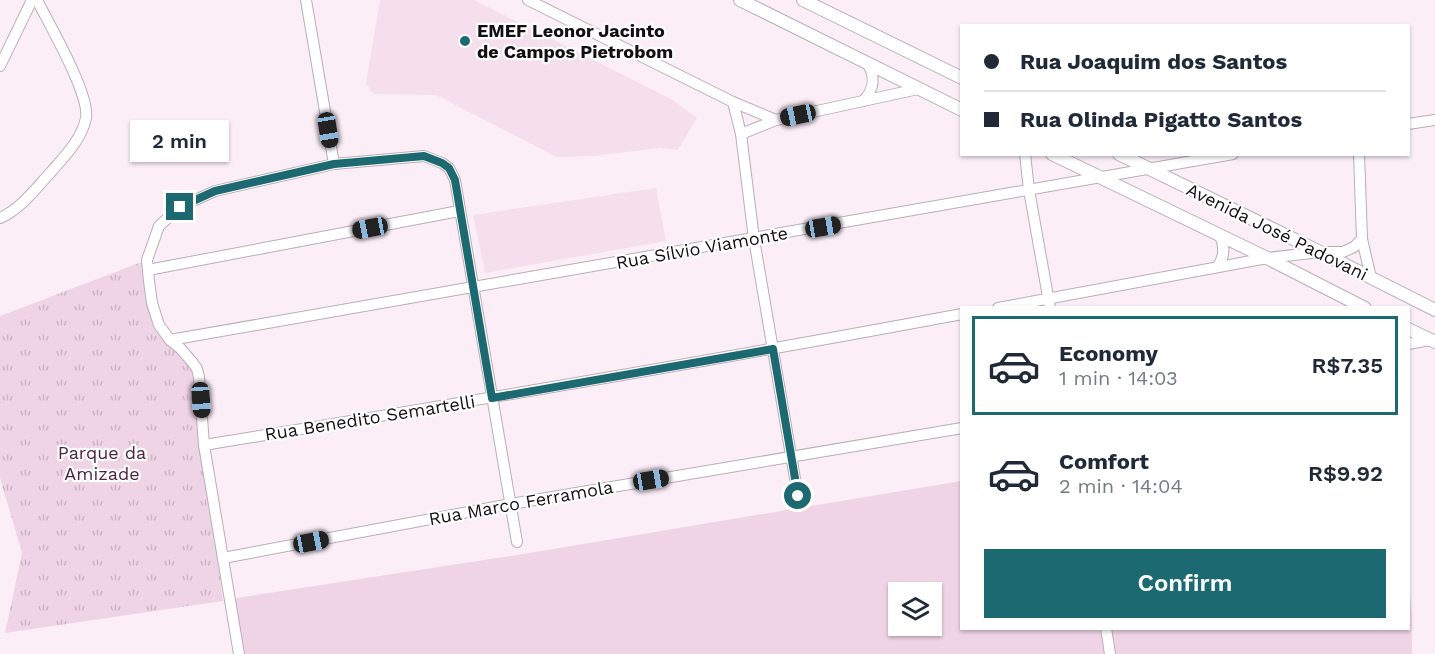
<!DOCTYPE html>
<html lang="en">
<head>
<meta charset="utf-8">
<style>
	:root { --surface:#fff; --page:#f2f2f3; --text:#1f2937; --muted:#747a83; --line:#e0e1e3; --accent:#1d6971 }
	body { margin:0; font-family:"Work Sans",sans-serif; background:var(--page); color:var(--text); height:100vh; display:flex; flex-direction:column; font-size:22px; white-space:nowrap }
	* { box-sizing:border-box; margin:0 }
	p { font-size:20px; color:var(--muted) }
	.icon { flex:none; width:33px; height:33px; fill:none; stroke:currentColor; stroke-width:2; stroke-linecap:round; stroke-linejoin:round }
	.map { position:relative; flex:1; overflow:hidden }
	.sheet { position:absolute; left:960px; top:306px; width:450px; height:324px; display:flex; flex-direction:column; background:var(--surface); border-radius:0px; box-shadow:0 2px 4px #0004 }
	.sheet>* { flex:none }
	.top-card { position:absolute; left:960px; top:24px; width:450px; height:132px; border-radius:0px; box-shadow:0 2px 4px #0004; display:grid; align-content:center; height:132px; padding:0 24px; background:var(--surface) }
	.controls { position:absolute; left:888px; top:582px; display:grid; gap:12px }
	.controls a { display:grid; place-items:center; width:54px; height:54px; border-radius:0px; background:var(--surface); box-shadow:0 2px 4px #0004; font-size:30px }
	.end { position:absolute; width:27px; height:27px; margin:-14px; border:8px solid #1d6971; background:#fff; box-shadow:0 0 0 3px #fff }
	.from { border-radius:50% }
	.bubble { position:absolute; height:42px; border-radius:0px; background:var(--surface); box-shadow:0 2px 4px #0004; font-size:20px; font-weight:600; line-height:42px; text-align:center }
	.car { position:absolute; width:18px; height:36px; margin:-18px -9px; border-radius:8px; box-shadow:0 0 4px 2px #0007; background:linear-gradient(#222 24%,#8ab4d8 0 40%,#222 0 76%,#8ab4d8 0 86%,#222 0) }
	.top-card b { display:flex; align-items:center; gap:21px; height:57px; font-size:22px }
	.top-card b+b { border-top:2px solid var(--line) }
	.top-card i { width:15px; height:15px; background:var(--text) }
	ul { padding:10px 0 0; list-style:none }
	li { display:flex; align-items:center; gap:18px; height:99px; margin:0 12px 9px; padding:0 12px; border:3px solid transparent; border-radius:0px }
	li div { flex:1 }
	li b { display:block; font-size:22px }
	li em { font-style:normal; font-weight:600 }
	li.current { border-color:var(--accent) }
	li>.icon { width:54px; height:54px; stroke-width:1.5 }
	.primary-button { display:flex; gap:12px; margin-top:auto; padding:12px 24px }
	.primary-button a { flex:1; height:69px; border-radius:0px; background:var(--accent); color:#fff; font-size:24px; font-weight:600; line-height:69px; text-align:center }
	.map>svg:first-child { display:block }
</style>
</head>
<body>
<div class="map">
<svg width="1435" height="654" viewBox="0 0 1435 654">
	<defs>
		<pattern id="park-tufts" width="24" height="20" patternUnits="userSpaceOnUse" patternTransform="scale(1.5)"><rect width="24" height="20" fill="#efd4e5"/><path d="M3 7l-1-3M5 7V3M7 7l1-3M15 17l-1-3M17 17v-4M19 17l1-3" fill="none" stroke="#ccb5c3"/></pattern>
	</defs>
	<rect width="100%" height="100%" fill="#fceef7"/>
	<g fill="#f5dfed">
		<polygon points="380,0 474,0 673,100 697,118 678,150 660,148 594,156 557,157 436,95 373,94 366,83"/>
		<polygon points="656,188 666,241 485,273 473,215"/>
	</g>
	<path fill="#efd4e5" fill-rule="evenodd" d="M961,481L962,628H1408L1409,579L1412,616V654H240L230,599L517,555ZM898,592H932V626H898Z"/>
	<polygon fill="url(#park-tufts)" points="147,260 149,304 192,366 223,601 5,633 22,553 0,478 0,316"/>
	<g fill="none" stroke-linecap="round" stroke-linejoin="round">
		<g stroke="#bbadb6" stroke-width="12">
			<g id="minor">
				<polyline points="306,0 334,164"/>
				<polyline points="528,0 733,102 776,120"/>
				<polyline points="0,66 32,0"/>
				<path d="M863,101C874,90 876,76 867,63"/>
				<polyline points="733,102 741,134 754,239 798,496"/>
				<polyline points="1408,124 1435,120"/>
				<polyline points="741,134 776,120 918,89"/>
				<polyline points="1025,154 1029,190 1050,308"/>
				<polyline points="1359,154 1362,239 1371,278"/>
				<path d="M0,218C21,209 36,188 51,172C64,157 82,139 86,118C90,94 49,24 37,0"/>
				<path d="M1217,267C1225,257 1225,247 1220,236"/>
				<polyline points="148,270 459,211"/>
				<polyline points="998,308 1267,258 1320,252 1343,252 1354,247 1362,239"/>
				<polyline points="170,340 1233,154"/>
				<polyline points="1408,344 1430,340"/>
				<path d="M204,445C457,404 710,361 962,314"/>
				<polyline points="223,558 511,504 962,428"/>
				<polyline points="1106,628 1110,654"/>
				<polyline points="239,654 204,445 199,377 197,369 193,363 180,348 170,340 159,325 152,303 149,281 147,260 159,226 180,207 215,191 334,164 424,156 442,163 449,168 455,180 517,542"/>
			</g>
		</g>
		<g stroke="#bbadb6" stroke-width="14">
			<g id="tertiary">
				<polyline points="740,0 962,110"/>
				<polyline points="803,0 962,78"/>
				<polyline points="1052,154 1267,258 1365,308"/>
				<polyline points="1119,154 1320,252 1435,310"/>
				<polyline points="1408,329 1435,342"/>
			</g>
		</g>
		<use href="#minor" stroke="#fff" stroke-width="10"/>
		<use href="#tertiary" stroke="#fff" stroke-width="12"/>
	</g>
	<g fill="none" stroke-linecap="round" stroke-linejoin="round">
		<polyline stroke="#1d6971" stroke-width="8" points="180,207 215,191 334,164 424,156 442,163 449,168 455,180 492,398 773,349 798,496"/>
	</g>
	<circle fill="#1d6971" stroke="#fff" stroke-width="2" cx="465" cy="41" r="6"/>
	<g text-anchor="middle" stroke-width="4.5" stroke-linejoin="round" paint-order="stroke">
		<g font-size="18" font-weight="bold" fill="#130e11" stroke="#fff" text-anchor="start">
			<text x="477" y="37">EMEF Leonor Jacinto<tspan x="477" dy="21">de Campos Pietrobom</tspan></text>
		</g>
		<g font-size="18" fill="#130e11" stroke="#fff">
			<text transform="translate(1277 232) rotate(26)" y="6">Avenida José Padovani</text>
			<text transform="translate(702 248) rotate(-10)" y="6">Rua Sílvio Viamonte</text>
			<text transform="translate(370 418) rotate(-9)" y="6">Rua Benedito Semartelli</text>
			<text transform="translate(521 503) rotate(-10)" y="6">Rua Marco Ferramola</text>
		</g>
		<g font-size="18" fill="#4d2541" stroke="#fff">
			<text x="102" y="459">Parque da<tspan x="102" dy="21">Amizade</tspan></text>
		</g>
	</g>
</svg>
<div class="controls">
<a><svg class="icon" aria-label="layers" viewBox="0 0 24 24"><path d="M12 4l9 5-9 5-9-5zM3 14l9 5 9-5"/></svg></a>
</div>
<i class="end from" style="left:798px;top:496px"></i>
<i class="end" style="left:180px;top:207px"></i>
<div class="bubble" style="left:130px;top:120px;width:99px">2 min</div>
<i class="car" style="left:798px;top:115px;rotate:258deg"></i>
<i class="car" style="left:328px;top:130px;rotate:171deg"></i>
<i class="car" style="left:823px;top:227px;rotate:80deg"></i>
<i class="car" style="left:370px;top:228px;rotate:259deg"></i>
<i class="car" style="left:201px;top:400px;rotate:176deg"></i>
<i class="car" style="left:651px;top:480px;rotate:81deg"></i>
<i class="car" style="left:311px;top:542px;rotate:79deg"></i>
<div class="top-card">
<b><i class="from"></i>Rua Joaquim dos Santos</b>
<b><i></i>Rua Olinda Pigatto Santos</b>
</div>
<section class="sheet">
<ul>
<li class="current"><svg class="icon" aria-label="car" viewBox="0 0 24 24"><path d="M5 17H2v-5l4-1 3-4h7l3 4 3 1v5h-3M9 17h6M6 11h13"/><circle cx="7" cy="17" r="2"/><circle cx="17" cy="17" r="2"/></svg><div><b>Economy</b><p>1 min · 14:03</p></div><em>R$7.35</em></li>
<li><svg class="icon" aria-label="car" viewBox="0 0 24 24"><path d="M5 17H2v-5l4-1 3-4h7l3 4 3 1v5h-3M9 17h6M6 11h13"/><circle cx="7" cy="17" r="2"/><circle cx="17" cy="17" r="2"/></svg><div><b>Comfort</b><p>2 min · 14:04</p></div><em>R$9.92</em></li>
</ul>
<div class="primary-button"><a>Confirm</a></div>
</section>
</div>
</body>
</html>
